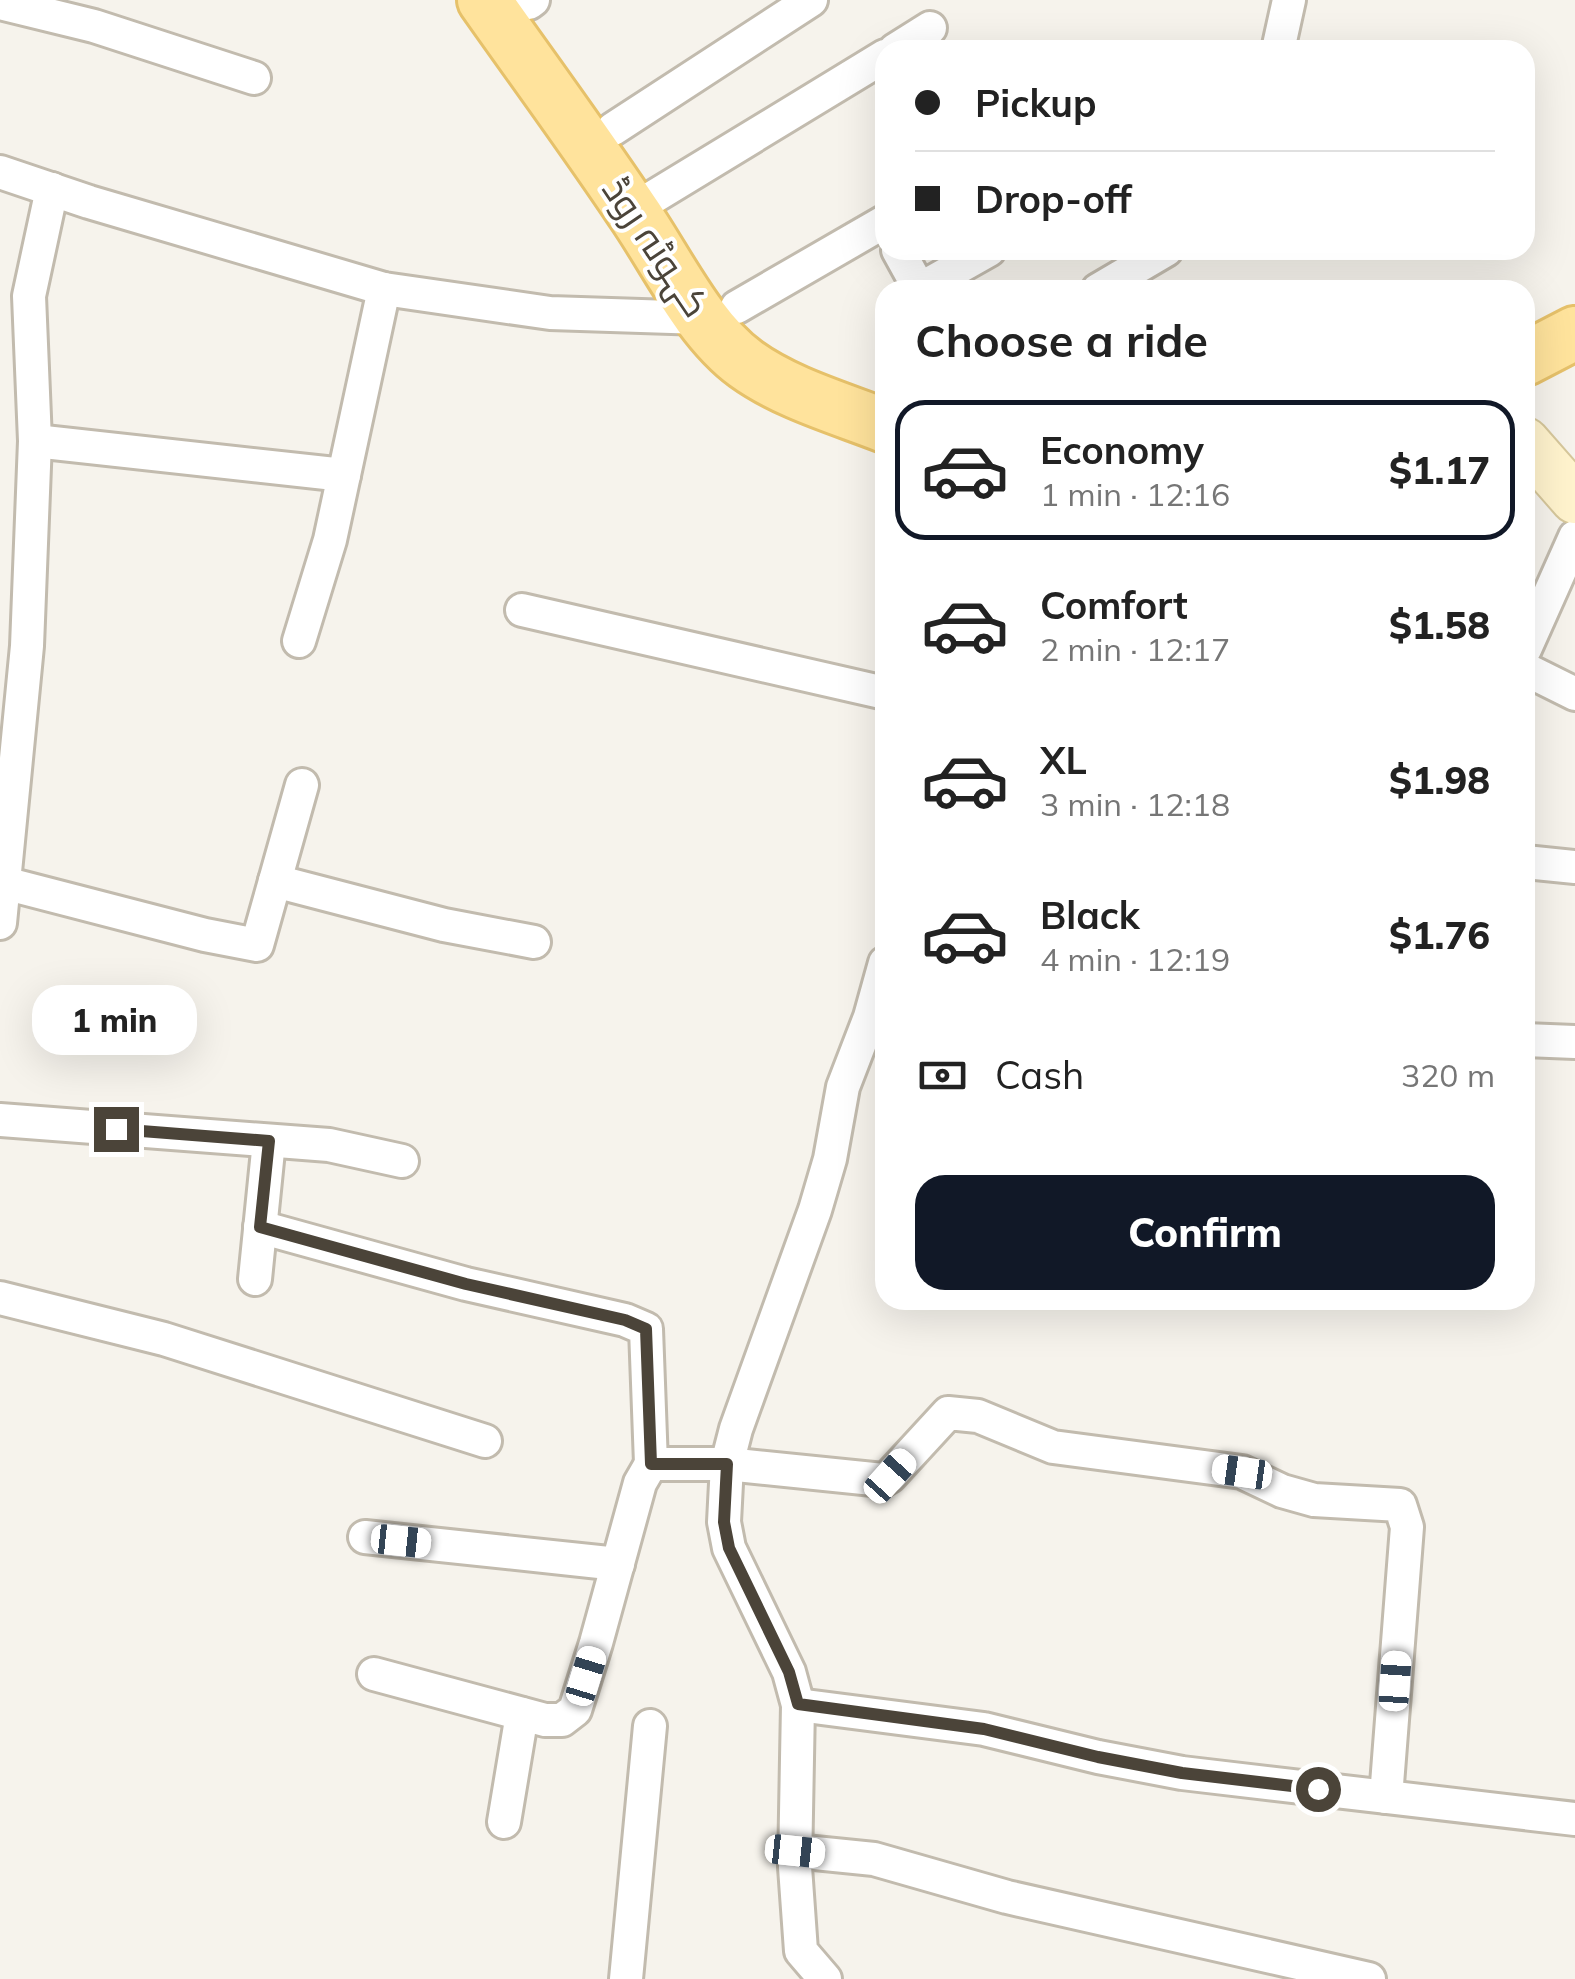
<!DOCTYPE html>
<html lang="en">
<head>
<meta charset="utf-8">
<style>
	:root { --surface:#fff; --page:#f6f6f6; --text:#222; --muted:#767676; --line:#e0e0e0; --accent:#111827 }
	body { margin:0; font-family:Mulish,Cairo,sans-serif; background:var(--page); color:var(--text); height:100vh; display:flex; flex-direction:column; font-size:38px; white-space:nowrap }
	* { box-sizing:border-box; margin:0 }
	p { font-size:32px; color:var(--muted) }
	.icon { flex:none; width:55px; height:55px; fill:none; stroke:currentColor; stroke-width:2; stroke-linecap:round; stroke-linejoin:round }
	.map { position:relative; flex:1; overflow:hidden }
	.details { position:absolute; left:875px; top:280px; width:660px; height:1030px; display:flex; flex-direction:column; background:var(--surface); border-radius:30px; box-shadow:0 10px 40px #0002 }
	.details>* { flex:none }
	.guide { position:absolute; left:875px; top:40px; width:660px; height:220px; border-radius:30px; box-shadow:0 10px 40px #0002; display:grid; align-content:center; height:220px; padding:0 40px; background:var(--surface) }
	.end { position:absolute; width:45px; height:45px; margin:-22px; border:12px solid #4b4439; background:#fff; box-shadow:0 0 0 5px #fff }
	.from { border-radius:50% }
	.bubble { position:absolute; height:70px; border-radius:30px; background:var(--surface); box-shadow:0 10px 40px #0002; font-size:32px; font-weight:800; line-height:70px; text-align:center }
	.car { position:absolute; width:30px; height:60px; margin:-30px -15px; border-radius:12px; box-shadow:0 0 8px 2px #0007; background:linear-gradient(#fff 24%,#345 0 40%,#fff 0 76%,#345 0 86%,#fff 0) }
	.guide b { display:flex; align-items:center; gap:35px; height:95px; font-size:38px }
	.guide b+b { border-top:2px solid var(--line) }
	.guide i { width:25px; height:25px; background:var(--text) }
	ul { padding:0; list-style:none }
	li { display:flex; align-items:center; gap:30px; height:140px; margin:0 20px 15px; padding:0 20px; border:5px solid transparent; border-radius:30px }
	li div { flex:1 }
	li b { display:block; font-size:38px }
	li em { font-style:normal; font-weight:800 }
	li.selected { border-color:var(--accent) }
	li>.icon { width:90px; height:90px; stroke-width:1.5 }
	h2 { padding:0 40px; font-size:45px; line-height:120px }
	.pay { display:flex; align-items:center; gap:25px; height:110px; padding:0 40px; font-size:38px }
	.pay p { margin-inline-start:auto }
	.cta { display:flex; gap:20px; margin-top:auto; padding:20px 40px }
	.cta a { flex:1; height:115px; border-radius:30px; background:var(--accent); color:#fff; font-size:40px; font-weight:800; line-height:115px; text-align:center }
	.map>svg:first-child { display:block }
</style>
</head>
<body>
<div class="map">
<svg width="1575" height="1979" viewBox="0 0 1575 1979">
	<rect width="100%" height="100%" fill="#f6f3ec"/>
	<g fill="none" stroke-linecap="round" stroke-linejoin="round">
		<g stroke="#c2bbae" stroke-width="38">
			<g id="street">
				<polyline points="0,3 94,26 254,78"/>
				<polyline points="529,3 533,0"/>
				<polyline points="895,50 930,28"/>
				<polyline points="1278,50 1289,0"/>
				<polyline points="613,129 811,0"/>
				<polyline points="0,172 89,202 384,289 550,313 702,318"/>
				<polyline points="632,210 885,56"/>
				<polyline points="898,250 920,290"/>
				<polyline points="920,289 989,250"/>
				<polyline points="1098,290 1166,250"/>
				<polyline points="737,307 884,222 885,225"/>
				<polyline points="35,441 344,475"/>
				<polyline points="522,610 885,693"/>
				<polyline points="299,641 330,540 384,289"/>
				<polyline points="1525,649 1575,537"/>
				<polyline points="1525,669 1575,694"/>
				<polyline points="1525,862 1575,867"/>
				<polyline points="275,881 444,925 534,942"/>
				<polyline points="4,883 205,935 257,945 302,785"/>
				<polyline points="0,923 27,646 35,441 29,296 52,189"/>
				<polyline points="1525,1040 1575,1042"/>
				<polyline points="0,1120 329,1145 402,1161"/>
				<polyline points="260,1227 466,1284 625,1320 646,1329 651,1464"/>
				<polyline points="255,1279 269,1141"/>
				<polyline points="0,1298 164,1339 485,1441"/>
				<polyline points="365,1537 618,1564"/>
				<polyline points="374,1674 545,1720 562,1720 575,1710 596,1643 640,1483 651,1464 727,1464 883,1480 890,1476 948,1413 978,1416 1053,1447 1242,1472 1282,1491 1314,1500 1400,1505 1407,1527 1386,1797"/>
				<polyline points="798,1705 984,1729 1098,1757 1182,1773 1575,1819"/>
				<polyline points="504,1822 522,1714"/>
				<polyline points="795,1851 874,1859 1007,1897 1369,1979"/>
				<polyline points="626,1979 650,1726"/>
				<polyline points="825,1979 801,1951 795,1867 798,1705 789,1672 729,1548 724,1522 727,1464 736,1429 815,1210 830,1159 843,1087 870,1017 885,963"/>
			</g>
		</g>
		<g stroke="#d6c79b" stroke-width="52">
			<polyline id="secondary" points="1525,442 1575,499"/>
		</g>
		<g stroke="#e6c16a" stroke-width="58">
			<g id="primary">
				<path d="M484,0C534,71 585,140 633,212C667,261 698,329 746,364C786,393 839,408 885,426"/>
				<polyline points="1525,359 1575,333"/>
			</g>
		</g>
		<use href="#street" stroke="#fff" stroke-width="32"/>
		<use href="#secondary" stroke="#fff3cd" stroke-width="48"/>
		<use href="#primary" stroke="#ffe39c" stroke-width="52"/>
	</g>
	<g fill="none" stroke-linecap="round" stroke-linejoin="round">
		<polyline stroke="#4b4439" stroke-width="12" points="116,1129 269,1141 260,1227 466,1284 625,1320 646,1329 651,1464 727,1464 724,1522 729,1548 789,1672 798,1704 984,1729 1098,1757 1182,1773 1318,1789"/>
	</g>
	<g text-anchor="middle" stroke-width="8" stroke-linejoin="round" paint-order="stroke">
		<g font-size="38" fill="#4b4439" stroke="#fff">
			<text transform="translate(656 247) rotate(56)" y="13">کہوٹہ روڈ</text>
		</g>
	</g>
</svg>
<i class="end from" style="left:1318px;top:1789px"></i>
<i class="end" style="left:116px;top:1129px"></i>
<div class="bubble" style="left:32px;top:985px;width:165px">1 min</div>
<i class="car" style="left:1242px;top:1472px;rotate:278deg"></i>
<i class="car" style="left:890px;top:1476px;rotate:42deg"></i>
<i class="car" style="left:401px;top:1541px;rotate:96deg"></i>
<i class="car" style="left:586px;top:1676px;rotate:17deg"></i>
<i class="car" style="left:1395px;top:1681px;rotate:4deg"></i>
<i class="car" style="left:795px;top:1851px;rotate:96deg"></i>
<div class="guide">
<b><i class="from"></i>Pickup</b>
<b><i></i>Drop-off</b>
</div>
<section class="details">
<h2>Choose a ride</h2>
<ul>
<li class="selected"><svg class="icon" aria-label="car" viewBox="0 0 24 24"><path d="M5 17H2v-5l4-1 3-4h7l3 4 3 1v5h-3M9 17h6M6 11h13"/><circle cx="7" cy="17" r="2"/><circle cx="17" cy="17" r="2"/></svg><div><b>Economy</b><p>1 min · 12:16</p></div><em>$1.17</em></li>
<li><svg class="icon" aria-label="car" viewBox="0 0 24 24"><path d="M5 17H2v-5l4-1 3-4h7l3 4 3 1v5h-3M9 17h6M6 11h13"/><circle cx="7" cy="17" r="2"/><circle cx="17" cy="17" r="2"/></svg><div><b>Comfort</b><p>2 min · 12:17</p></div><em>$1.58</em></li>
<li><svg class="icon" aria-label="car" viewBox="0 0 24 24"><path d="M5 17H2v-5l4-1 3-4h7l3 4 3 1v5h-3M9 17h6M6 11h13"/><circle cx="7" cy="17" r="2"/><circle cx="17" cy="17" r="2"/></svg><div><b>XL</b><p>3 min · 12:18</p></div><em>$1.98</em></li>
<li><svg class="icon" aria-label="car" viewBox="0 0 24 24"><path d="M5 17H2v-5l4-1 3-4h7l3 4 3 1v5h-3M9 17h6M6 11h13"/><circle cx="7" cy="17" r="2"/><circle cx="17" cy="17" r="2"/></svg><div><b>Black</b><p>4 min · 12:19</p></div><em>$1.76</em></li>
</ul>
<div class="pay"><svg class="icon" aria-label="cash" viewBox="0 0 24 24"><path d="M3 7h18v10H3z"/><circle cx="12" cy="12" r="2"/></svg>Cash<p>320 m</p></div>
<div class="cta"><a>Confirm</a></div>
</section>
</div>
</body>
</html>
